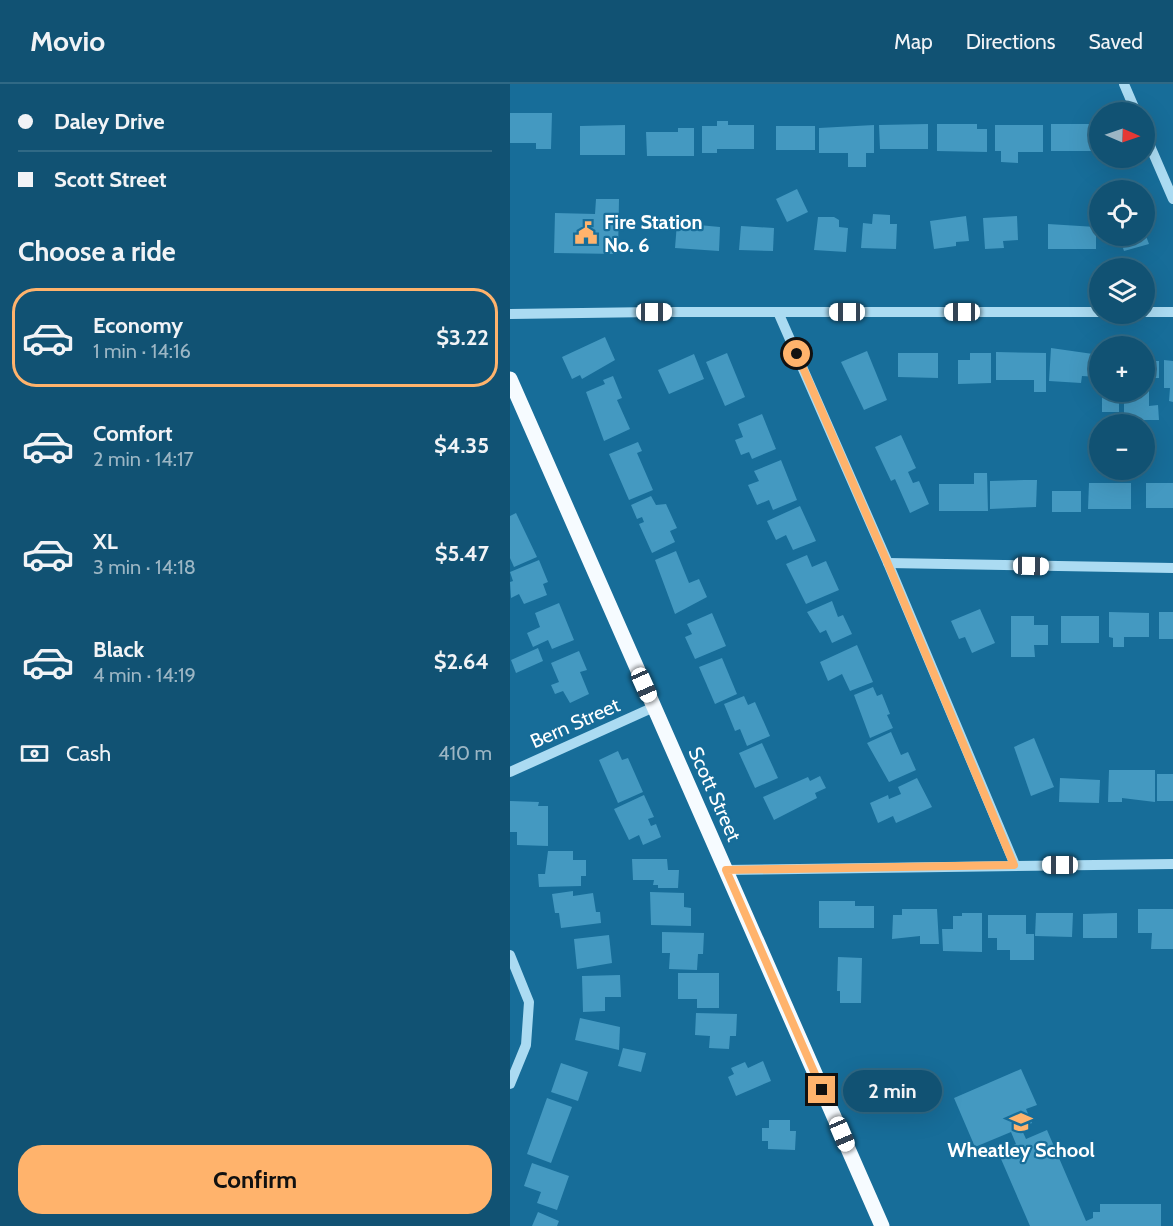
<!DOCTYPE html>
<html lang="en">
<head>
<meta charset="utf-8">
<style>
	:root { --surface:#115273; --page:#1e5c7b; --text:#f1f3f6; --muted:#9cb6c4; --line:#306985; --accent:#ffb36c }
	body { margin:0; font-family:Cabin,sans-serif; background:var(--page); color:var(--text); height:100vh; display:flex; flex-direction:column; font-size:22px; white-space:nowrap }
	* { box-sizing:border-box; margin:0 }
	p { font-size:20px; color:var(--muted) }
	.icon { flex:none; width:33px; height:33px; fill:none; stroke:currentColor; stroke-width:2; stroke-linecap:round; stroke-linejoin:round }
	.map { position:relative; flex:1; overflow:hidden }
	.panel { display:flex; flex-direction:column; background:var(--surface); width:510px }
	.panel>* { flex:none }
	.banner { display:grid; align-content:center; height:132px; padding:0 18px; background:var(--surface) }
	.needle { width:39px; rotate:92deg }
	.tools { position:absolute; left:579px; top:18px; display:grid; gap:12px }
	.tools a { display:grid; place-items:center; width:66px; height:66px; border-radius:50%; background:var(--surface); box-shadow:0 6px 24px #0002,0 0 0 2px var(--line); font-size:30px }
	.end { position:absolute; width:27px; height:27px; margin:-14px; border:8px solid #ffb36c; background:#111; box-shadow:0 0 0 3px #111 }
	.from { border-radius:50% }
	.bubble { position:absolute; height:42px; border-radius:21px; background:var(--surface); box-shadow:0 6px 24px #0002,0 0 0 2px var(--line); font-size:20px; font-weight:700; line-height:42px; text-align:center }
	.car { position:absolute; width:18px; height:36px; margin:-18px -9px; border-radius:8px; box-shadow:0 0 4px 2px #0007; background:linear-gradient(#fff 24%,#345 0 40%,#fff 0 76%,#345 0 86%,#fff 0) }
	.banner b { display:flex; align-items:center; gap:21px; height:57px; font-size:22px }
	.banner b+b { border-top:2px solid var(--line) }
	.banner i { width:15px; height:15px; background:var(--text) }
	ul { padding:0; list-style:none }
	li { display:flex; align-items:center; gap:18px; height:99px; margin:0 12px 9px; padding:0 6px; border:3px solid transparent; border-radius:24px }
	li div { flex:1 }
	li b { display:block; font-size:22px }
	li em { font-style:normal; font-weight:700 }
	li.on { border-color:var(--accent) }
	li>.icon { width:54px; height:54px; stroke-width:1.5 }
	h2 { padding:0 18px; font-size:27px; line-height:72px }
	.pay { display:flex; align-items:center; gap:15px; height:66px; padding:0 18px; font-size:22px }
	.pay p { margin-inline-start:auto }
	.cta { display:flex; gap:12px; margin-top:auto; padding:12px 18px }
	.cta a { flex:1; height:69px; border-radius:24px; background:var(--accent); color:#111; font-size:24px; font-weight:700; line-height:69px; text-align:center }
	header { display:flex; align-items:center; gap:36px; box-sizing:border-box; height:84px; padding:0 30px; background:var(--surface); border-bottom:2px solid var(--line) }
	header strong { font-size:28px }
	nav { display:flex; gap:33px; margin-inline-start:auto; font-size:21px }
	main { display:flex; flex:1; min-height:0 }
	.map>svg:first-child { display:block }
</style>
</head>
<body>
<header>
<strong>Movio</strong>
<nav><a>Map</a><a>Directions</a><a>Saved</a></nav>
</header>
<main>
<section class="panel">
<div class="banner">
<b><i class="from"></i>Daley Drive</b>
<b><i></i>Scott Street</b>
</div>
<h2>Choose a ride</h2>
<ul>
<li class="on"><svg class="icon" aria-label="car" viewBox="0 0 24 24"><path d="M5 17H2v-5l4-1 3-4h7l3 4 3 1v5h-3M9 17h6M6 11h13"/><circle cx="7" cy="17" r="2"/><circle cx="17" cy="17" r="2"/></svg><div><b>Economy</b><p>1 min · 14:16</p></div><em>$3.22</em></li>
<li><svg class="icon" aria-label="car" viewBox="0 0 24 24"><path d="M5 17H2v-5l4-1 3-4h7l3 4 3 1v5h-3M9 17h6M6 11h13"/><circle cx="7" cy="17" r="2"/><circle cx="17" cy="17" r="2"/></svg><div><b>Comfort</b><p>2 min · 14:17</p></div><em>$4.35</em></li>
<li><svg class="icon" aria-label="car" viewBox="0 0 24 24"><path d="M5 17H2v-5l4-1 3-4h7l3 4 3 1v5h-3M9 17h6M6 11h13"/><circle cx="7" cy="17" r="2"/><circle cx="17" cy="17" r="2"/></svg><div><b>XL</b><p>3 min · 14:18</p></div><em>$5.47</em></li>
<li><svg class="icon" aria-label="car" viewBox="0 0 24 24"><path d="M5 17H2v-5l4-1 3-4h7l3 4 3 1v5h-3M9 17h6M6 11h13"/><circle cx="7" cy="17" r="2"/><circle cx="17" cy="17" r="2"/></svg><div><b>Black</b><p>4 min · 14:19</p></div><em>$2.64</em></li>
</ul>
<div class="pay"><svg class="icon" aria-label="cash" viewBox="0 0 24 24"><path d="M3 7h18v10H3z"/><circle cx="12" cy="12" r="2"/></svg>Cash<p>410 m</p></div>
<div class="cta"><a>Confirm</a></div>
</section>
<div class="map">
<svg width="663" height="1142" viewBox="0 0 663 1142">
	<rect width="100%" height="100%" fill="#176d99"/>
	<g fill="#4499c1">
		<polygon points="0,29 42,29 41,65 26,65 26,59 0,59"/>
		<polygon points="207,37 218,37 218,41 244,41 244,65 207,65 207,69 192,69 192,42 207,42"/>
		<polygon points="418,40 418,65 370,65 369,41"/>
		<polygon points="427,40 467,40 467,45 477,45 477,68 427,67"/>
		<polygon points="541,40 580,40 580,47 590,48 590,67 541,67"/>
		<polygon points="115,41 115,71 70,71 70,42"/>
		<polygon points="364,41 364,69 356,69 356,83 338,83 338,69 309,69 309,44"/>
		<polygon points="485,41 533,41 533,68 508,68 508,79 491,78 491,67 485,67"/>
		<rect x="266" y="42" width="39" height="24"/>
		<polygon points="168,44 184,44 184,72 137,72 136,48 168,48"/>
		<polygon points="287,105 298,128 277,138 266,115"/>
		<polygon points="86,115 109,115 108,170 44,169 45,129 85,130"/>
		<polygon points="363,130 380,131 380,140 387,140 386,165 351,164 353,139 362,140"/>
		<polygon points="456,132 459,157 446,158 446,162 424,165 420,137"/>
		<polygon points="507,132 508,156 493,157 494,164 475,165 473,134"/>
		<polygon points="308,133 324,133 329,136 329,143 338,144 336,168 304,166"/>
		<polygon points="167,139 210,143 209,167 165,164"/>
		<polygon points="538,140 586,143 586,165 538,165"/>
		<polygon points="231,142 264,144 263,167 229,166"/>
		<polygon points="603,152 636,152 639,160 614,167 609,152 604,154"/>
		<polygon points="95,253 105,276 72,295 70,291 62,295 52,273"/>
		<polygon points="541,264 590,271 589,293 572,292 571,299 539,297"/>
		<polygon points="357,267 377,316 354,326 331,278"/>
		<polygon points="486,268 536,269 536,308 524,308 524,296 486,296"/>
		<polygon points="217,269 235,313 215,322 196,278"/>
		<polygon points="388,269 428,269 428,294 388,293"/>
		<polygon points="460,269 481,269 481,299 448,300 448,276 460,276"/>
		<polygon points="184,270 194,295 159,310 148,286"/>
		<polygon points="654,276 663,277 663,318 659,317 660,304 654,304"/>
		<polygon points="634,277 649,277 649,294 639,294 639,322 648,321 649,336 618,336 618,331 614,331 614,308 634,308"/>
		<polygon points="103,292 112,314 107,316 120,345 94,357 76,308 95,300 93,296"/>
		<rect x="592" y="308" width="17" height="20"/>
		<polygon points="252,330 266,365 242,375 239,368 231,371 225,356 233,353 228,340"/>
		<polygon points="391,351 406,384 398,388 403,399 409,397 419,420 400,429 385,395 381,397 365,363"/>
		<polygon points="128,358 132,367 127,369 143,406 119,416 99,370"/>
		<polygon points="271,376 287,416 263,426 259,416 247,421 238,401 249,397 244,387"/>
		<polygon points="464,389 477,389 478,427 429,427 429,400 464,400"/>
		<polygon points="514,396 527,396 526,423 480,425 480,397"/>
		<polygon points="579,399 621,399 621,425 578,425"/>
		<rect x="636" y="399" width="27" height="25"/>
		<rect x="542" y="407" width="29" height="21"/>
		<polygon points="141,412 146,421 156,420 167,444 160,447 165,458 142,469 129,440 134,438 132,433 127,435 121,421"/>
		<polygon points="290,422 306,457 283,466 276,451 266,456 257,437"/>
		<polygon points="6,429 27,473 4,483 0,474 0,432"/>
		<polygon points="166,467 179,499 189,495 197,513 165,530 145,476"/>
		<polygon points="297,471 302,483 316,477 329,506 296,520 276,480"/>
		<polygon points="29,476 38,498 33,500 37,511 14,520 9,510 1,514 0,498 3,497 0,488"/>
		<polygon points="322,517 328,533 333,531 342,550 322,559 316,546 310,549 297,528"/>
		<polygon points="49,519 64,556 42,565 38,556 23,563 17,549 30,543 25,529"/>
		<polygon points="470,525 485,559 462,569 455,553 449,555 441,537"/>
		<polygon points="599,528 639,529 639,553 614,553 614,563 603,563 603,554 599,553"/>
		<rect x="649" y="528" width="14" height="27"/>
		<polygon points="202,529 216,562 185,575 175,553 182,550 177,540"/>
		<polygon points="501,532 524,532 524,541 538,541 538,561 524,561 525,573 501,573"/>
		<rect x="551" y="532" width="38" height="27"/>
		<polygon points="347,561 363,598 340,607 332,590 318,597 310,578"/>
		<polygon points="28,564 33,577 6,589 1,576"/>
		<polygon points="69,567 77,586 70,588 79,610 60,619 53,607 45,610 41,601 49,598 41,579"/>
		<polygon points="212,574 227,610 205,620 189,583"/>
		<polygon points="363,603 367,612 372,610 380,630 377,631 383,644 360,654 344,611"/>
		<polygon points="234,612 238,621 245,618 260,652 237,662 230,645 225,647 214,620"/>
		<polygon points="381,648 391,671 398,668 406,686 379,698 357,659"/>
		<polygon points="524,654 544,703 521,712 504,663"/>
		<polygon points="252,659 268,694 245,704 229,669"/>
		<polygon points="108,667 112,676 118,674 133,708 108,719 89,676"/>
		<polygon points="599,686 645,686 645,718 612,714 612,718 598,718"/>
		<rect x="647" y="690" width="16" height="27"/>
		<polygon points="310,692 316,704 305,709 307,714 264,736 253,713 298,693 300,697"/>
		<polygon points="407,694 422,723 386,739 383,732 368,739 360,719 378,711 379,715 391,710 388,703"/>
		<polygon points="550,694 590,696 589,719 549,718"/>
		<polygon points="134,711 144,733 138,735 141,742 146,740 151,753 133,761 129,751 119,756 104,725"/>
		<polygon points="0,717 29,718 28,722 38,722 38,762 7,761 7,748 0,748"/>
		<polygon points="38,767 63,767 63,776 76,776 76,792 71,792 71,802 29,803 28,790 35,790"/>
		<polygon points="122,775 157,775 158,786 169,786 168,804 148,804 148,801 143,801 144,796 123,796"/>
		<polygon points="63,807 63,812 83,809 86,828 90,828 91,839 51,844 49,829 45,829 42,810"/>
		<polygon points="140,808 174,809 174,823 181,824 181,842 141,841"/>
		<polygon points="309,817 345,817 345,822 364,822 364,844 309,844"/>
		<polygon points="392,825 427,825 429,860 410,860 410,852 382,855 383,831 392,831"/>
		<polygon points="628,825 663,825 663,865 641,865 642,849 628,849"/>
		<polygon points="452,829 472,829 472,868 433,867 432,845 443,845 443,832 452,832"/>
		<polygon points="526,829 563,829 562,853 525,852"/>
		<polygon points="607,829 607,854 573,854 573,830"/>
		<polygon points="478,831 516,831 516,850 524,850 524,876 500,876 500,866 487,866 487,854 478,854"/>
		<polygon points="152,848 194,849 193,870 188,870 187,886 159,885 160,869 152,869"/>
		<polygon points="99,851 102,879 67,885 64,855"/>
		<polygon points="328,873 352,874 351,919 330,919 330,907 327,907"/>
		<polygon points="168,889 209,889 209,924 187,924 187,915 168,915"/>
		<polygon points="110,891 111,913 95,913 95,927 73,928 72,892"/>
		<polygon points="186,929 227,930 226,952 220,952 219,965 199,964 200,952 185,951"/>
		<polygon points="70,934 110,943 109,966 65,956"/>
		<polygon points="113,964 136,969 131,988 108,982"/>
		<polygon points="253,977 261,997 226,1012 218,993 224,990 221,984 235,978 238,984"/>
		<polygon points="51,979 78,988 68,1017 41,1008"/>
		<polygon points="511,985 527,1021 516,1025 522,1039 511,1044 516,1055 537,1046 576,1137 583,1134 583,1128 590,1128 590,1120 651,1120 651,1142 520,1142 488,1068 506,1060 501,1048 465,1063 444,1014"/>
		<polygon points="37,1014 62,1023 41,1079 17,1070"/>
		<polygon points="259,1036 280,1036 280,1047 286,1047 285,1066 258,1065 258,1057 252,1057 252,1044 259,1044"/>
		<polygon points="22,1079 59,1092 47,1126 27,1119 31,1108 14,1102"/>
		<polygon points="28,1128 49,1137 47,1142 22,1142"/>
	</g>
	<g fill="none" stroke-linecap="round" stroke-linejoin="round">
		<g stroke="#abdbf2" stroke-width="10">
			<polyline points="614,0 626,28"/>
			<polyline points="634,48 663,115"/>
			<polyline points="268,228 378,479 505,781"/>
			<polyline points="634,228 663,228"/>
			<polyline points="0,230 144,228 590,228"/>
			<polyline points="378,479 663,484"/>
			<polyline points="0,688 144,623"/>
			<polyline points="216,786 663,780"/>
			<polyline points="0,871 19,918 16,961 0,1000"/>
		</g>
		<polyline stroke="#f6fbff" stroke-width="15" points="0,295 372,1142"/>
	</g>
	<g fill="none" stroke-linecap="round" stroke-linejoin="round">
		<polyline stroke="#ffb36c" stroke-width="8" points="287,270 378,480 504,781 216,786 312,1006"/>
	</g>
	<defs>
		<g id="civic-bare" transform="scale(1.8)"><path d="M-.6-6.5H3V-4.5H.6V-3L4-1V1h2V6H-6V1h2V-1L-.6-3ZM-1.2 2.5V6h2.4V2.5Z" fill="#ffb36c" stroke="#176d99" stroke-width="2.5" paint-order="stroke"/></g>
		<g id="school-bare" transform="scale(1.8)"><path d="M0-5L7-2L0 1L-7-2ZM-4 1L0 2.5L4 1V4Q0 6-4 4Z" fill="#ffb36c" stroke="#176d99" stroke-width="2.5" paint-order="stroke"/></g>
	</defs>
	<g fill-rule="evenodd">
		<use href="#civic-bare" x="76" y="149"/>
		<use href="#school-bare" x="511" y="1038"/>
	</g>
	<g text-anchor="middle" stroke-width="4.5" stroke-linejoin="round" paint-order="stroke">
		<g font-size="20" font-weight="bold" fill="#fff" stroke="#176d99" text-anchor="start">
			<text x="94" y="145">Fire Station<tspan x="94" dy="23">No. 6</tspan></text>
			<text x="511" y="1073" text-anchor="middle">Wheatley School</text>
		</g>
		<g font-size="20" fill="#fff" stroke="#176d99">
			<text transform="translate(65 639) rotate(-24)" y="7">Bern Street</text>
			<text transform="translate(205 710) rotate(66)" y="7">Scott Street</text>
		</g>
	</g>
</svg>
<div class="tools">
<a><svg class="needle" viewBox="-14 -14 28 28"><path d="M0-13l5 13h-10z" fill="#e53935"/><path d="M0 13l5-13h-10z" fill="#9cb6c4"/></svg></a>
<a><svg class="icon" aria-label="locate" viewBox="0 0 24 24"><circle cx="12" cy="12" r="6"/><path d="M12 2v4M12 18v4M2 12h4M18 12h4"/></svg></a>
<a><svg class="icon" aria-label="layers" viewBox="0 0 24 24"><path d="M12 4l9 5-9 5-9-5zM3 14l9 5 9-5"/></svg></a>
<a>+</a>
<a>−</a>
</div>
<i class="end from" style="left:287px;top:270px"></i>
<i class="end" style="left:312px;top:1006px"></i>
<div class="bubble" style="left:333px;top:986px;width:99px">2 min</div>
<i class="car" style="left:144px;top:228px;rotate:90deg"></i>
<i class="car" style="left:337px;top:228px;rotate:270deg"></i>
<i class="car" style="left:452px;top:228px;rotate:270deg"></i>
<i class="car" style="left:521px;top:482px;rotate:91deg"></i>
<i class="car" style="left:134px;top:601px;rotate:156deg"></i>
<i class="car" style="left:550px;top:781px;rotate:270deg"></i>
<i class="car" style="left:332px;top:1050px;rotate:157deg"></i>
</div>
</main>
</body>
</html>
